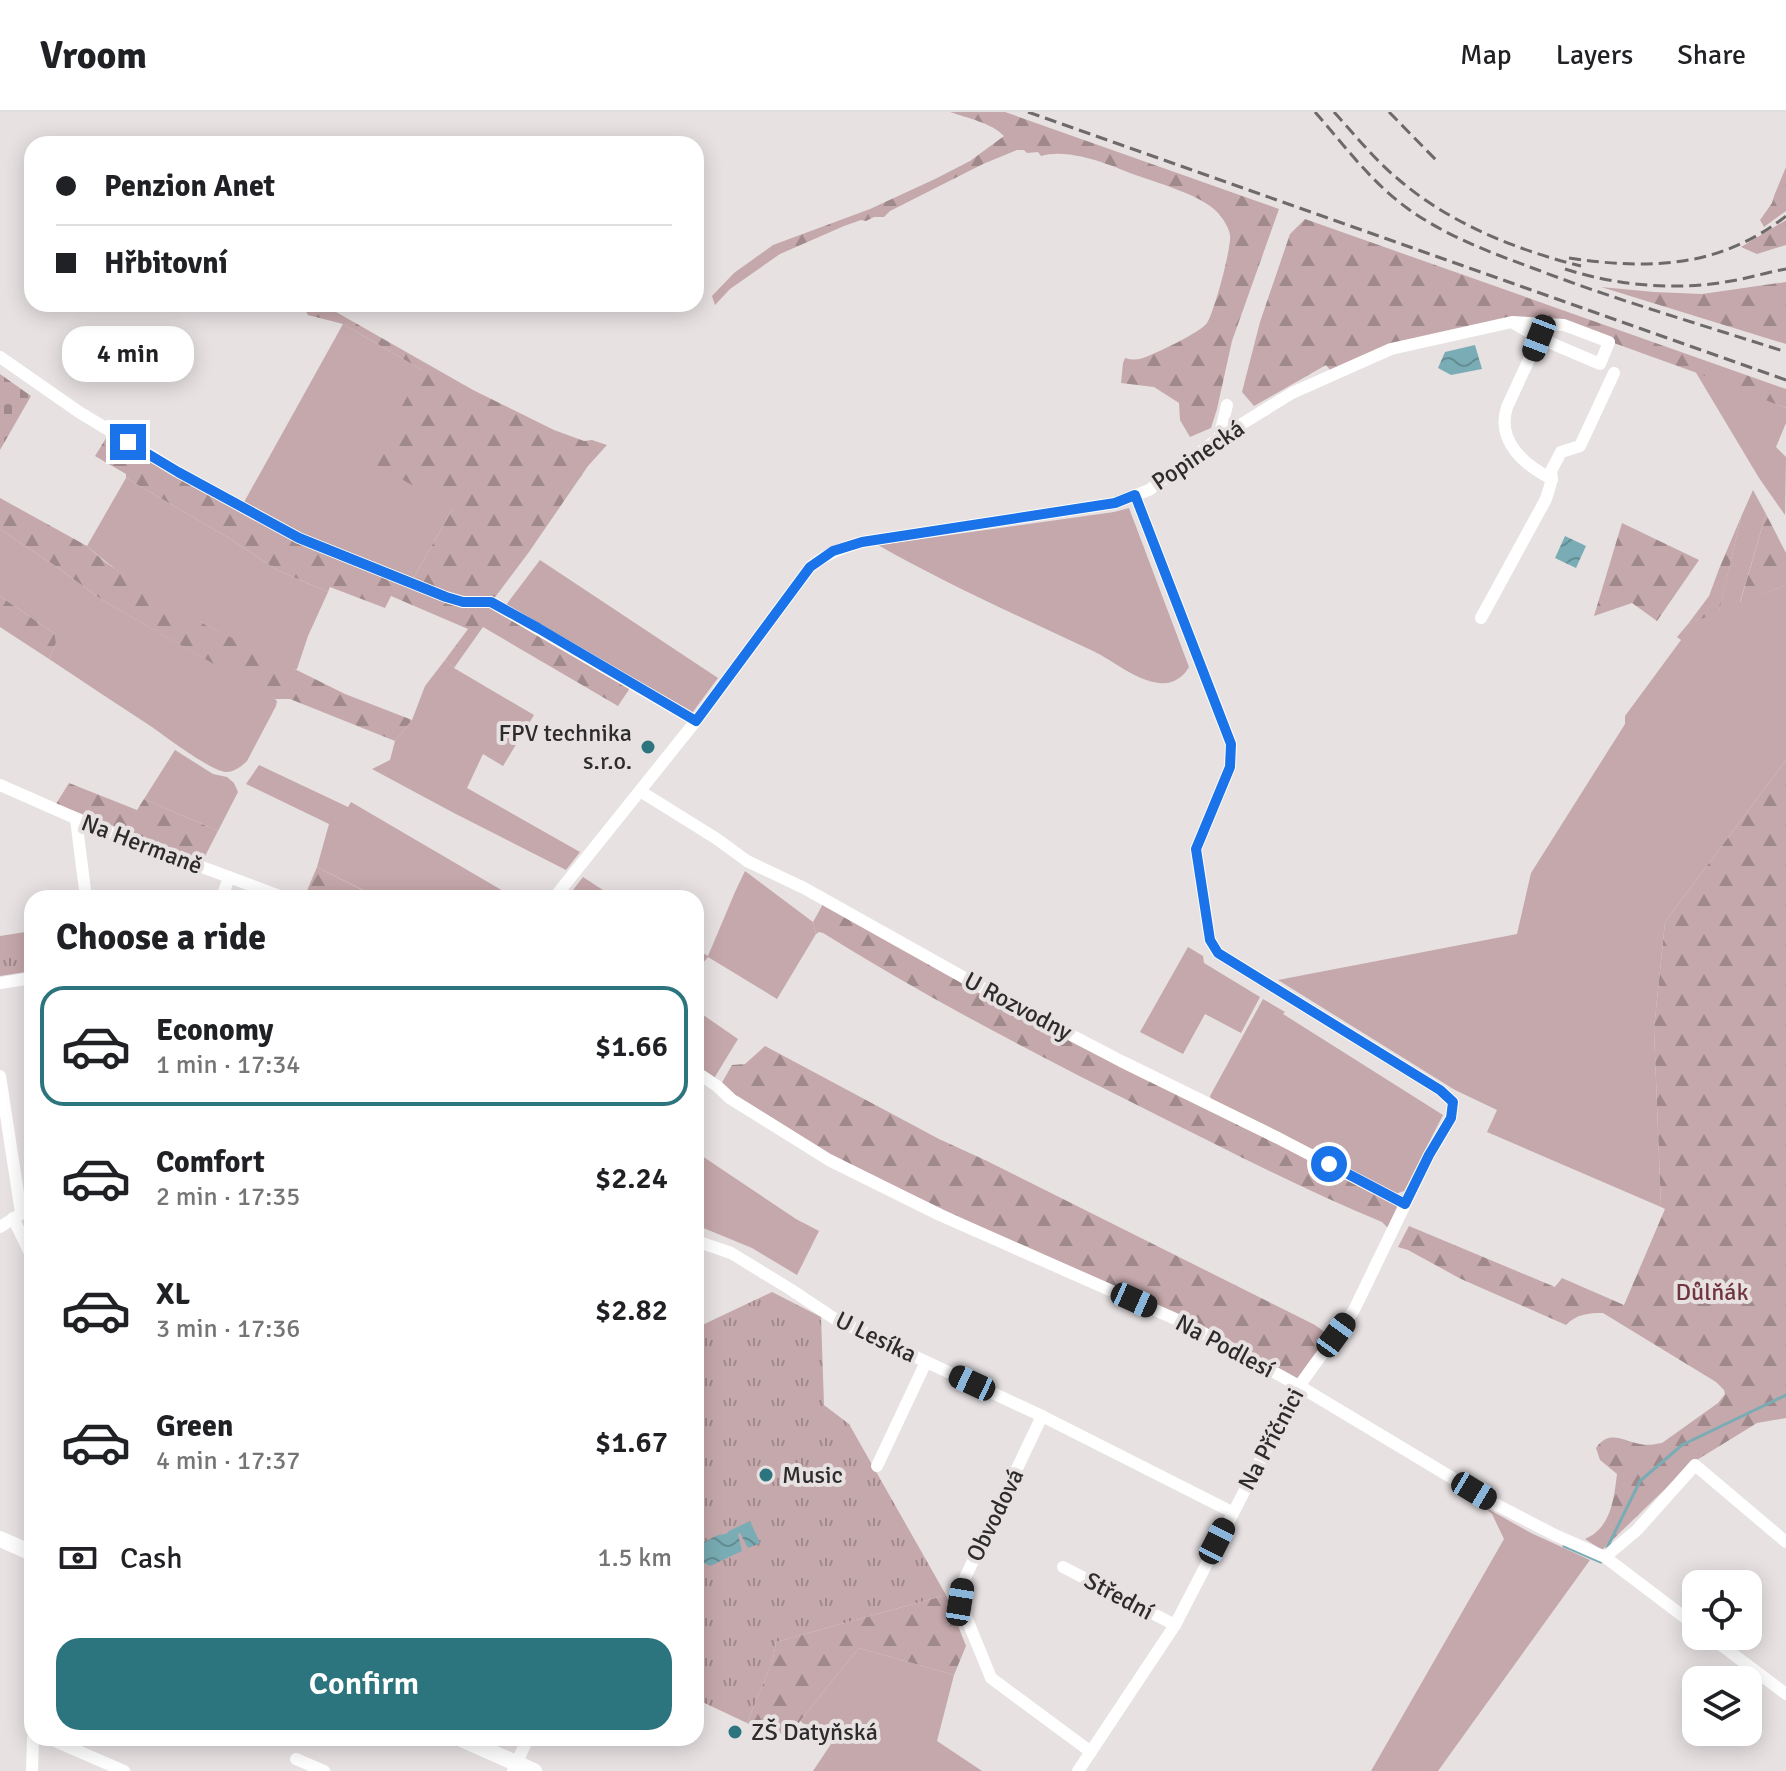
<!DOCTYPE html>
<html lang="en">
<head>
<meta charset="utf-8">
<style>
	:root { --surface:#fff; --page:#f2f2f2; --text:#202124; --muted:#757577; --line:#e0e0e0; --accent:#2c747e }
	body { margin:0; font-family:Signika,sans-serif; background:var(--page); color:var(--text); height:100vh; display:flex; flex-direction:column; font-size:30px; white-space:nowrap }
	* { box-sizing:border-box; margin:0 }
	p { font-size:26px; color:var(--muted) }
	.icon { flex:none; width:44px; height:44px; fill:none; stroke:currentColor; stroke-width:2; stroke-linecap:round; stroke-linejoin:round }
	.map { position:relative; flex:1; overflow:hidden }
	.drawer { position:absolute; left:24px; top:778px; width:680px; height:856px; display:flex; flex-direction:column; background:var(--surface); border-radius:24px; box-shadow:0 4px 20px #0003 }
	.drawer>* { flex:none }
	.top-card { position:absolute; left:24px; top:24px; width:680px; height:176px; border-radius:24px; box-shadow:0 4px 20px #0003; display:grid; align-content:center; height:176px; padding:0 32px; background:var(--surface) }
	.fabs { position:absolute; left:1682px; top:1458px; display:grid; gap:16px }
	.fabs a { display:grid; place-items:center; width:80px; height:80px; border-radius:16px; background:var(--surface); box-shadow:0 4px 20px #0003; font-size:40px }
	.end { position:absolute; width:36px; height:36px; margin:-18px; border:10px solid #1a73e8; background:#fff; box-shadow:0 0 0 4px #fff }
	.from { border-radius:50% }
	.bubble { position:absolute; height:56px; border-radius:24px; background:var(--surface); box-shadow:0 4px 20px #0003; font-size:26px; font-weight:600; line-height:56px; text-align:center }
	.car { position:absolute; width:24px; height:48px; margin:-24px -12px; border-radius:10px; box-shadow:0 0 6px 2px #0007; background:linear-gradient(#222 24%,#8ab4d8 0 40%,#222 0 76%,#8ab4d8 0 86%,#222 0) }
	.top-card b { display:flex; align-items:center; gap:28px; height:76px; font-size:30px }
	.top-card b+b { border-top:2px solid var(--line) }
	.top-card i { width:20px; height:20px; background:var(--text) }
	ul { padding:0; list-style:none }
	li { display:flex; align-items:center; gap:24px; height:120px; margin:0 16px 12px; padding:0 16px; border:4px solid transparent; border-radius:24px }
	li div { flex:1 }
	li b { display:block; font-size:30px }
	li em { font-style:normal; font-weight:600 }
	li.current { border-color:var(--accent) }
	li>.icon { width:72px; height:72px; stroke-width:1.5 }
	h2 { padding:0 32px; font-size:36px; line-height:96px }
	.pay { display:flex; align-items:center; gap:20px; height:88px; padding:0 32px; font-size:30px }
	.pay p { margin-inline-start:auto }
	.button { display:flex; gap:16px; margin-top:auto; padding:16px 32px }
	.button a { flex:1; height:92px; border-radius:24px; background:var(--accent); color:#fff; font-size:32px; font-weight:600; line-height:92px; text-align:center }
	header { display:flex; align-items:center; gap:48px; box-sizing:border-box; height:112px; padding:0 40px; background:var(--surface); border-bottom:2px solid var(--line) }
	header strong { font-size:38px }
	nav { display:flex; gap:44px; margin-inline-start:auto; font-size:28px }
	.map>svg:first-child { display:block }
</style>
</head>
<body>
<header>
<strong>Vroom</strong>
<nav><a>Map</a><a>Layers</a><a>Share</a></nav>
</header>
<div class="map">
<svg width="1786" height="1659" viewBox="0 0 1786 1659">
	<defs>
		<pattern id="forest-firs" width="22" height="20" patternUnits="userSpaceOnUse" patternTransform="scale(2)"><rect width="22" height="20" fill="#c5a8ab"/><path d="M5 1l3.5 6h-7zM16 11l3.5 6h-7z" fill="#a0898b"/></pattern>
		<pattern id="cemetery-stones" width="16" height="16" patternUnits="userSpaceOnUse" patternTransform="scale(2)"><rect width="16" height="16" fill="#c5a8ab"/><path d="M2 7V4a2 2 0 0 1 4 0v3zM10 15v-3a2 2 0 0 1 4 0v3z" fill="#a0898b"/></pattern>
		<pattern id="park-tufts" width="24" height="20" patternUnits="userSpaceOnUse" patternTransform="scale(2)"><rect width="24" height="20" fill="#c5a8ab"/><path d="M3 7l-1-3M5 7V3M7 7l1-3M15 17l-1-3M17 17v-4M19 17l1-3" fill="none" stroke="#a0898b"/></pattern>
		<pattern id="water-waves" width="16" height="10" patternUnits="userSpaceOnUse" patternTransform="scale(2)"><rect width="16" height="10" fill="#79acb4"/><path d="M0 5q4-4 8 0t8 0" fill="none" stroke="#648c93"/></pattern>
	</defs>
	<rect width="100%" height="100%" fill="#e7e1e2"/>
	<g fill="#c5a8ab">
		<polygon points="343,212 422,258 453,396 413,467 300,423 243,392"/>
		<polygon points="1695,259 1786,296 1786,311 1776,335 1786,345 1785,403 1759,366"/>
		<path d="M126,366L227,425L277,458L328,480L308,524L297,557H293C222,521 147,487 87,434Z"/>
		<polygon points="1753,378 1766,402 1740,490 1786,473 1786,648 1665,810 1654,917 1661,1095 1487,1020 1497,998 1455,978 1278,868 1517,822 1531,761 1625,612 1625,604 1681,528 1677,525 1688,512 1719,499 1741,405"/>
		<path d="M1129,396L1189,555C1183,566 1171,573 1159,571C1135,568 1114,549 1093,539C1021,505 948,473 878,433L1114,400Z"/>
		<path d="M0,417L54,453L102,488L274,586L277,589L276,594L247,649C241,655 234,660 226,660C211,659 166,625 152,615C118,593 84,570 49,547L56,531L55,522L0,484Z"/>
		<polygon points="540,448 718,566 692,601 506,493"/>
		<polygon points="445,548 454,556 534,603 503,654 483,642 467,676 580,740 566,758 452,700 372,657 390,648 395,629 412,608 425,574"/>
		<polygon points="175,638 213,662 227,665 234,671 238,680 218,719 144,687"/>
		<polygon points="259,653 348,695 351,690 515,786 379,786 317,755 329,712 246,672"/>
		<polygon points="745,759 813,810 816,822 777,887 708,845 696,859 696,837 708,844 735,780"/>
		<polygon points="583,765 615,786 567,786"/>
		<polygon points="1188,835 1203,844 1204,851 1260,885 1241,921 1205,902 1183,942 1140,920"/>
		<polygon points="1263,887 1285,900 1283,902 1443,1003 1404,1079 1395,1082 1212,991 1210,984"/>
		<polygon points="696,898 738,927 713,968 696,958"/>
		<polygon points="696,1040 796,1107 819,1119 797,1163 752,1136 696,1113"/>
		<polygon points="1483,1394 1531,1421 1590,1448 1438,1659 1371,1659 1504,1427 1492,1402"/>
		<polygon points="859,1536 954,1563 937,1629 982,1659 813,1659 831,1632 800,1609"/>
	</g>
	<g fill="url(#forest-firs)">
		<path d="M950,0H1005L1279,97L1232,229L1217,297L1211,316L1190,325L1180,308L1179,291L1154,275L1121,271L1123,251L1125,246C1131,248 1137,248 1143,246C1155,242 1201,220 1207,211C1214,201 1232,134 1230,123C1229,116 1223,106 1218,101C1203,83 1154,70 1130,61C1106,51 1067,36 1041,44L1038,40L1027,41L1024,38H1017L983,52L890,99L884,105H874L866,109L861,108L844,114L780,142L730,177L715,193L712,184L734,161L773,133L870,97L935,67L970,49L1004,24C992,11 967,6 950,0Z"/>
		<polygon points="1786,55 1786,99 1764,115 1760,108 1772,91 1774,84"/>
		<polygon points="1305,107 1786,277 1786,296 1697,261 1564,213 1512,210 1330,258 1326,253 1254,294 1242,280 1260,210 1290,122"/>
		<polygon points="1786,108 1786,133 1757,142 1741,135"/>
		<polygon points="1786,170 1786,232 1601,175 1654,180 1702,182"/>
		<polygon points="297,192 322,192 473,278 554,318 584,329 592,328 607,333 588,354 529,440 493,488 632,573 618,594 483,515 454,556 445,548 468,517 391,484 385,496 330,475 328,480 277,458 227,425 126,366 126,362 95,344 108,323 297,430 413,467 453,396 371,350 422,258 343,212 308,203 305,198"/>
		<polygon points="0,386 87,434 105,450 142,475 206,513 345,582 412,608 395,629 290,587 275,587 102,488 54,453 0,417"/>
		<polygon points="1766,402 1786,441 1786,473 1740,491"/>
		<polygon points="1741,405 1719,500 1688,512 1709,484 1719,457"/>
		<polygon points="1622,411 1699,448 1657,509 1632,491 1594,504"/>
		<polygon points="0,484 55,522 56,531 49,547 0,515"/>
		<path d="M1786,648V1306L1757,1311L1692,1351L1602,1438L1585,1427C1611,1416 1614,1387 1617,1362L1600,1348L1596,1336C1609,1317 1623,1329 1640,1332C1648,1334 1655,1332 1662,1331L1718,1291L1725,1282L1724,1278L1716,1270L1603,1201C1588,1201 1577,1202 1566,1213L1461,1167L1408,1138L1398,1135L1409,1114L1555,1175L1562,1166L1624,1193L1665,1097L1661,1095L1654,917L1665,810Z"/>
		<polygon points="69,671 137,698 144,687 218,719 203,748 56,692"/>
		<polygon points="317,755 378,786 320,786 306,781"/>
		<path d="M823,792L1398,1093L1392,1115L1389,1117L1382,1110C1302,1077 1225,1037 1147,998C1037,943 927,886 823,821L819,820L816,822L813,810Z"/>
		<polygon points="765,934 939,1027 985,1048 1315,1213 1330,1224 1298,1268 836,1046 720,974 732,953 745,952"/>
		<polygon points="946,1483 966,1534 954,1563 859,1536 800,1609 790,1625 757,1616 747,1611 773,1547 776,1530"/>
	</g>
	<polygon fill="url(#cemetery-stones)" points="0,262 31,284 0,338"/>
	<g fill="url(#park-tufts)">
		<polygon points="32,819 32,859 0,864 0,824"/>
		<polygon points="772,1180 821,1205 824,1293 849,1312 946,1483 776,1530 773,1547 747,1611 696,1587 696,1216"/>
	</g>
	<g fill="url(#water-waves)">
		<polygon points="1475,233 1482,257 1451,263 1438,256 1445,240"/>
		<polygon points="1565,424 1586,434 1576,456 1555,446"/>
		<polygon points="750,1409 760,1431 748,1436 740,1421 738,1422 742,1439 710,1454 704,1451 698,1438 700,1432 718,1423 726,1422 729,1419"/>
	</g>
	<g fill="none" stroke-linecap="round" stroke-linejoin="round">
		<g stroke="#79acb4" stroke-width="3">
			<polyline points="1564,1434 1601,1450"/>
			<polyline points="1607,1436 1640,1369 1682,1333 1786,1283"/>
		</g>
		<g stroke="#fff" stroke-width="12">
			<path d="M1539,226L1507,295C1496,329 1524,353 1552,367"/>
			<polyline points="0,245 79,300 178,360 299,426 446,485 463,490 491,490 696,609"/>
			<polyline points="1219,326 1227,293"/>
			<polyline points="1481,506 1546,387 1552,367 1551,359 1561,340 1580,334 1614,261"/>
			<polyline points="0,673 100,717 285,786"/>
			<polyline points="640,679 717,727 747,749 804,776 1004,888 1121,949 1278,1026 1405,1092"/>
			<polyline points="76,707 86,786"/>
			<polyline points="222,786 229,765"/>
			<path d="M554,786L699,605L810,455C826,442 842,436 862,430L1115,391L1149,378L1219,326L1292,281L1391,237L1512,210L1564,213L1609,230L1600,252L1539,226L1512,210"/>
			<polyline points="0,871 32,866"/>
			<polyline points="696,960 717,974 731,987 829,1048 940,1103 1189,1213 1299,1274 1499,1394 1555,1423 1605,1445 1696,1514"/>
			<polyline points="0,964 21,1101"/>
			<polyline points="13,1106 32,1145"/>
			<polyline points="0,1115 32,1095"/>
			<polyline points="696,1129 731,1141 790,1177 835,1207 1042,1304 1232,1400"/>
			<polyline points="1042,1304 963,1470 960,1490 991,1566 1091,1640"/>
			<polyline points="877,1354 926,1250"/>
			<polyline points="1605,1445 1637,1418 1695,1353 1786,1430"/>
			<polyline points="1063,1455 1175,1513"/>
			<polyline points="1709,1524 1786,1582"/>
			<polyline points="48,1626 124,1659"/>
			<polyline points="296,1647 324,1659"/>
			<polyline points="32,1659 33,1626"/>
			<polyline points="513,1659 528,1626"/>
			<polyline points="1078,1659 1175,1513 1299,1274 1354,1198 1429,1043 1451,1006 1453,990 1440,978 1218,841 1210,828 1196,737 1230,655 1231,632 1135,383"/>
		</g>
		<g stroke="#fff" stroke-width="16">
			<polyline points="0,1427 32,1441"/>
			<polyline points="459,1626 534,1659"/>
		</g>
		<g stroke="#6e6a6b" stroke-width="3" stroke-dasharray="12 6" stroke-linecap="butt">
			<polyline points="1028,0 1786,268"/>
			<path d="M1315,0C1344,33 1371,70 1407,96C1447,125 1492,141 1538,158C1619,189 1703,213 1786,240"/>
			<path d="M1334,0C1355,23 1374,47 1398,67C1449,111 1516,138 1581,154"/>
			<polyline points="1389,0 1437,49"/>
			<path d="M1569,146C1649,158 1720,156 1786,104"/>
			<path d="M1565,157C1618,174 1677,179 1731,169C1750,166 1768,160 1786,157"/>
		</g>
	</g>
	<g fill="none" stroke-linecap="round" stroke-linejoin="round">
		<polyline stroke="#1a73e8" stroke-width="10" points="128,330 178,360 299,426 446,485 463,490 491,490 538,516 696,609 810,455 833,439 862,430 1115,391 1135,383 1231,632 1230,655 1196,737 1210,828 1218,841 1440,978 1453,990 1451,1006 1429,1043 1405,1092 1329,1052"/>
	</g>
	<g fill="#2c747e" stroke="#e7e1e2" stroke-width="3">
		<circle cx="648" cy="635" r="8"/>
		<circle cx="766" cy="1363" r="8"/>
		<circle cx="735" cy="1620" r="8"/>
	</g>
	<g text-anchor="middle" stroke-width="8" stroke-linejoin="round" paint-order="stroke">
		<g font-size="24" fill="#2d2b2b" stroke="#e7e1e2">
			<text transform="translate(1198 343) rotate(-34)" y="8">Popinecká</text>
			<text transform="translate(142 732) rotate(21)" y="8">Na Hermaně</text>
			<text transform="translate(1018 894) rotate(28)" y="8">U Rozvodny</text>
			<text transform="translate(876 1225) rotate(26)" y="8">U Lesíka</text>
			<text transform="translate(1225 1234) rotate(28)" y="8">Na Podlesí</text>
			<text transform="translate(1271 1327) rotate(-62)" y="8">Na Příčnici</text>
			<text transform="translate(995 1403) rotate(-64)" y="8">Obvodová</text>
			<text transform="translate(1119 1484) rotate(28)" y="8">Střední</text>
		</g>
		<g font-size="24" fill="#2d2b2b" stroke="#e7e1e2" text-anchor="start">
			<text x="632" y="629" text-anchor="end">FPV technika<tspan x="632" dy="28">s.r.o.</tspan></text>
			<text x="782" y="1371">Music</text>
			<text x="751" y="1628">ZŠ Datyňská</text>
		</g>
		<g font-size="24" fill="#71353f" stroke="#e7e1e2">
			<text x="1712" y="1188">Důlňák</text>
		</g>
	</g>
</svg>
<div class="fabs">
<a><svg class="icon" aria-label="locate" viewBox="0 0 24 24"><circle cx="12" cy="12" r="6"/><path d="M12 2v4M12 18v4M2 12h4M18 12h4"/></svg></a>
<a><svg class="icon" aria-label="layers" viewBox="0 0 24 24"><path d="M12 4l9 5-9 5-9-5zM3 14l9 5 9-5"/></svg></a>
</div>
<i class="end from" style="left:1329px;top:1052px"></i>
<i class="end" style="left:128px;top:330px"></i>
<div class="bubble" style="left:62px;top:214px;width:132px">4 min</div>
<i class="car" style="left:1539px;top:226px;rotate:201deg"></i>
<i class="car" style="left:1134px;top:1188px;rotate:114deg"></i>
<i class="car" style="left:1336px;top:1223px;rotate:36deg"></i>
<i class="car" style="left:972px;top:1271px;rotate:295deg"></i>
<i class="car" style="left:1474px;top:1379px;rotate:121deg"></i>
<i class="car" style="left:1217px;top:1429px;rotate:27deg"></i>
<i class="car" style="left:960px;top:1490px;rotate:9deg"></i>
<div class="top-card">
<b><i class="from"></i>Penzion Anet</b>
<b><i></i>Hřbitovní</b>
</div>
<section class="drawer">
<h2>Choose a ride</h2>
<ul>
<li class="current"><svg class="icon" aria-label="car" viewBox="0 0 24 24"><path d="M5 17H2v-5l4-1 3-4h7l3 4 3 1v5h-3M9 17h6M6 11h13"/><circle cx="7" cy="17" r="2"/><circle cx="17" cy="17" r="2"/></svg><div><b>Economy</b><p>1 min · 17:34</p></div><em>$1.66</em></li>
<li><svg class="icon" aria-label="car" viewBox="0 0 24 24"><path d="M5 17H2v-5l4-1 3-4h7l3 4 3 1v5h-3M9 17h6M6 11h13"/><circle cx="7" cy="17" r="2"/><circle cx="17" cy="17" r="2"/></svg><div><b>Comfort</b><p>2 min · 17:35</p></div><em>$2.24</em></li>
<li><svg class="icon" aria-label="car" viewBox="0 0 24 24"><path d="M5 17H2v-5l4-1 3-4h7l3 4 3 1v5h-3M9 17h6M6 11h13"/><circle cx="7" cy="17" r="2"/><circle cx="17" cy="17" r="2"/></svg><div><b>XL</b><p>3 min · 17:36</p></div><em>$2.82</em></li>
<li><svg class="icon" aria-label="car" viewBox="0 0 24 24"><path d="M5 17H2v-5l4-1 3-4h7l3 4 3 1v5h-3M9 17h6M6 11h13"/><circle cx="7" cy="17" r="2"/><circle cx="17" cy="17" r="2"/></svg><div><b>Green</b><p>4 min · 17:37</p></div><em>$1.67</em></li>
</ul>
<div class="pay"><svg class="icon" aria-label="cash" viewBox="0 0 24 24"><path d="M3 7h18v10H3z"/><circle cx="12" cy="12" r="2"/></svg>Cash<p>1.5 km</p></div>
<div class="button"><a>Confirm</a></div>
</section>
</div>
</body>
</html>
